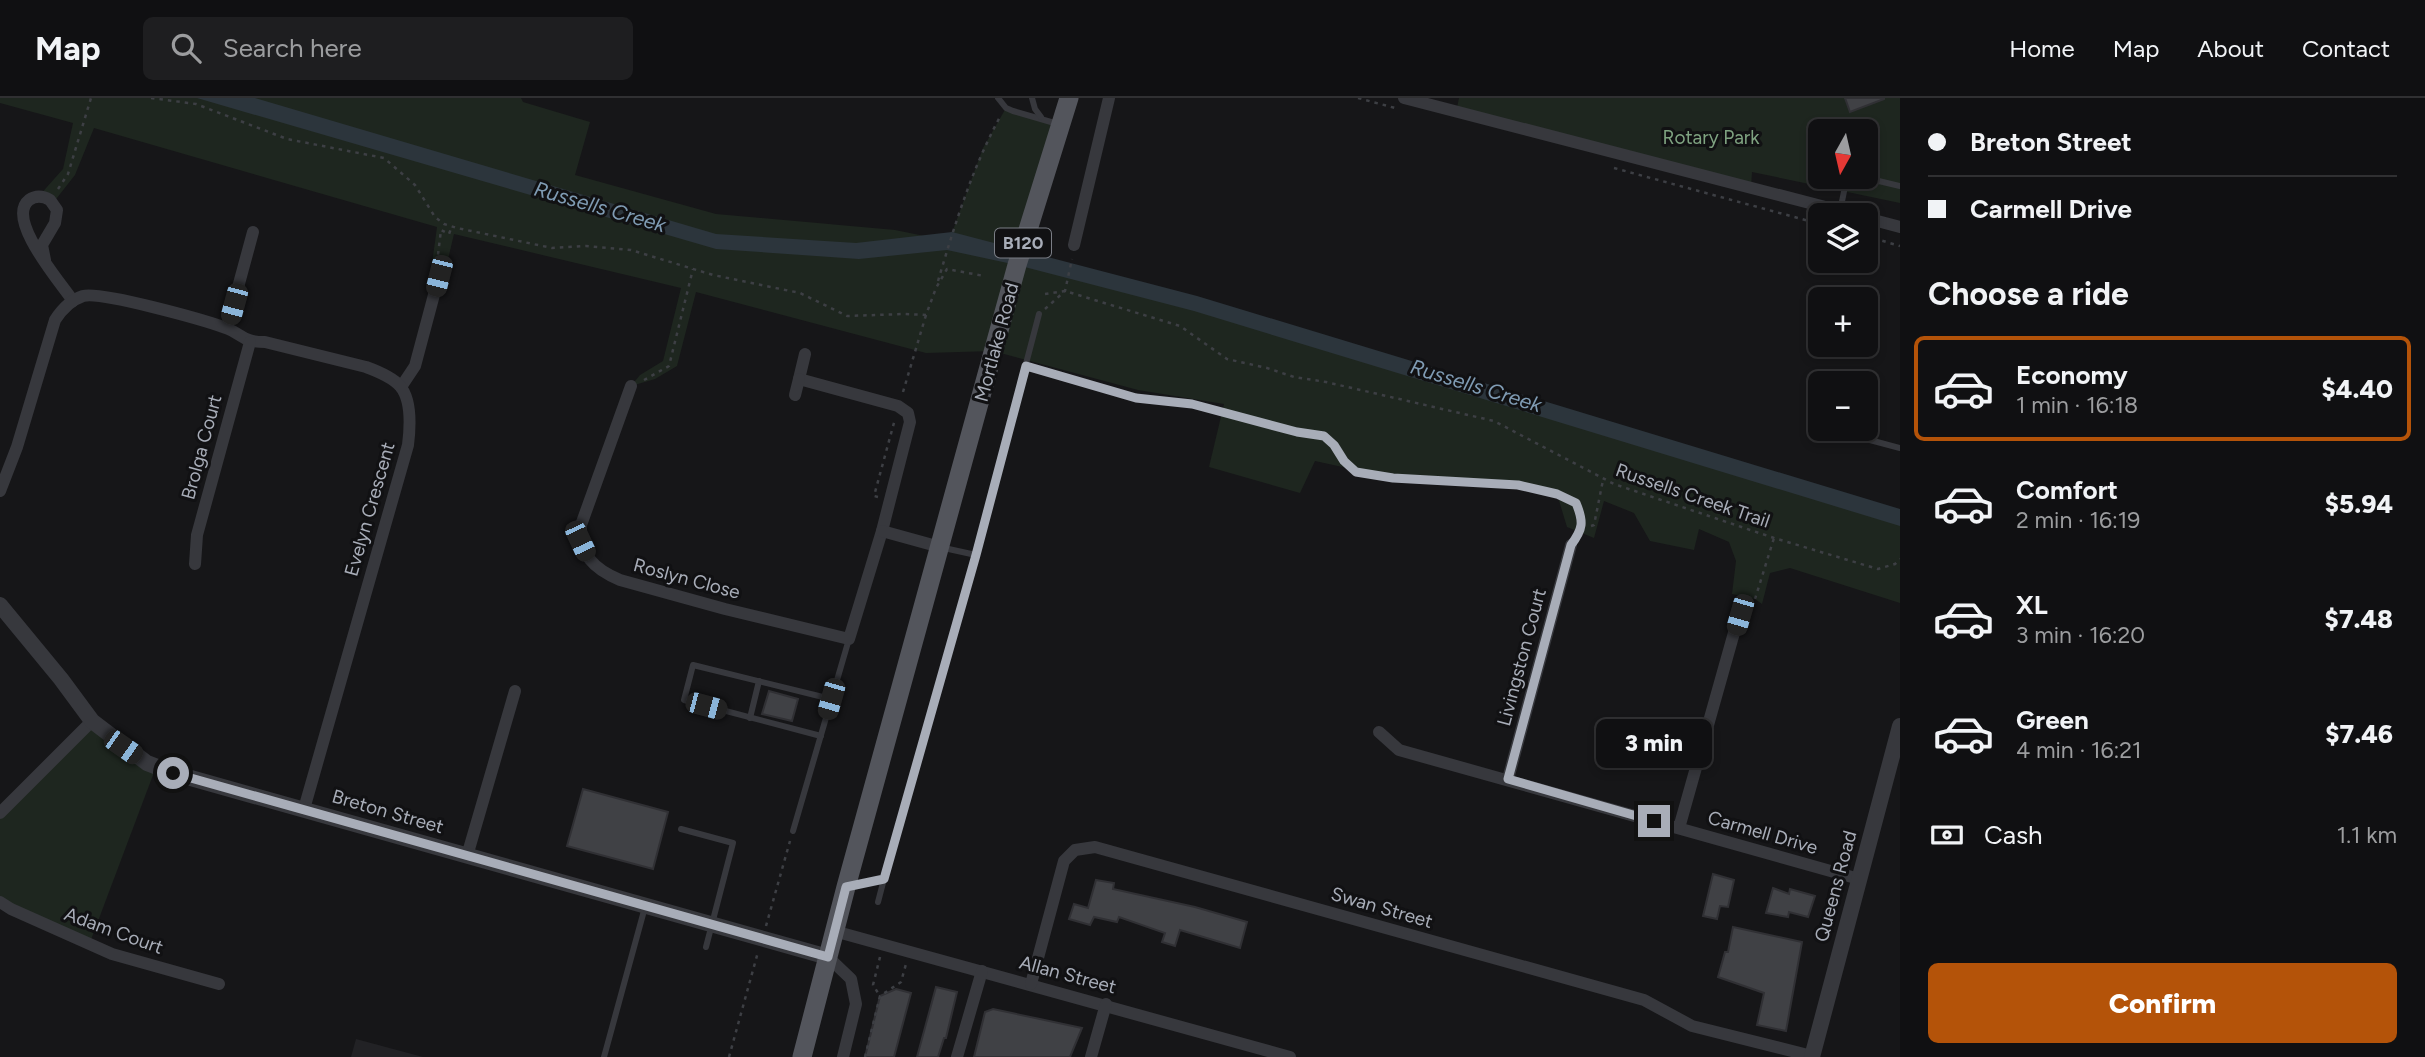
<!DOCTYPE html>
<html lang="en">
<head>
<meta charset="utf-8">
<style>
	:root { --surface:#101012; --page:#1e1e20; --text:#f1f3f6; --muted:#9c9d9f; --line:#303032; --accent:#b45309 }
	body { margin:0; font-family:Figtree,sans-serif; background:var(--page); color:var(--text); height:100vh; display:flex; flex-direction:column; font-size:26px; white-space:nowrap }
	* { box-sizing:border-box; margin:0 }
	p { font-size:23px; color:var(--muted) }
	.icon { flex:none; width:38px; height:38px; fill:none; stroke:currentColor; stroke-width:2; stroke-linecap:round; stroke-linejoin:round }
	.map { position:relative; flex:1; overflow:hidden }
	.drawer { display:flex; flex-direction:column; background:var(--surface); width:525px }
	.drawer>* { flex:none }
	.hud { display:grid; align-content:center; height:154px; padding:0 28px; background:var(--surface) }
	.needle { width:46px; rotate:188deg }
	.tools { position:absolute; left:1808px; top:21px; display:grid; gap:14px }
	.tools a { display:grid; place-items:center; width:70px; height:70px; border-radius:10px; background:var(--surface); box-shadow:0 4px 10px #0003,0 0 0 2px var(--line); font-size:35px }
	.end { position:absolute; width:32px; height:32px; margin:-16px; border:9px solid #a8adb8; background:#111; box-shadow:0 0 0 4px #111 }
	.from { border-radius:50% }
	.bubble { position:absolute; height:49px; border-radius:10px; background:var(--surface); box-shadow:0 4px 10px #0003,0 0 0 2px var(--line); font-size:23px; font-weight:800; line-height:49px; text-align:center }
	.car { position:absolute; width:21px; height:42px; margin:-21px -10px; border-radius:9px; box-shadow:0 0 5px 2px #0007; background:linear-gradient(#222 24%,#8ab4d8 0 40%,#222 0 76%,#8ab4d8 0 86%,#222 0) }
	.hud b { display:flex; align-items:center; gap:24px; height:66px; font-size:26px }
	.hud b+b { border-top:2px solid var(--line) }
	.hud i { width:18px; height:18px; background:var(--text) }
	ul { padding:0; list-style:none }
	li { display:flex; align-items:center; gap:21px; height:105px; margin:0 14px 10px; padding:0 14px; border:4px solid transparent; border-radius:10px }
	li div { flex:1 }
	li b { display:block; font-size:26px }
	li em { font-style:normal; font-weight:800 }
	li.active { border-color:var(--accent) }
	li>.icon { width:63px; height:63px; stroke-width:1.5 }
	h2 { padding:0 28px; font-size:32px; line-height:84px }
	.pay { display:flex; align-items:center; gap:18px; height:77px; padding:0 28px; font-size:26px }
	.pay p { margin-inline-start:auto }
	.cta { display:flex; gap:14px; margin-top:auto; padding:14px 28px }
	.cta a { flex:1; height:80px; border-radius:10px; background:var(--accent); color:#fff; font-size:28px; font-weight:800; line-height:80px; text-align:center }
	header { display:flex; align-items:center; gap:42px; box-sizing:border-box; height:98px; padding:0 35px; background:var(--surface); border-bottom:2px solid var(--line) }
	header strong { font-size:33px }
	nav { display:flex; gap:38px; margin-inline-start:auto; font-size:24px }
	.search { width:490px; height:63px; background:var(--page); display:flex; align-items:center; gap:18px; box-sizing:border-box; padding:0 24px; border-radius:10px; color:var(--muted); font-size:26px }
	main { display:flex; flex:1; min-height:0 }
	.map>svg:first-child { display:block }
</style>
</head>
<body>
<header>
<strong>Map</strong>
<div class="search"><svg class="icon" aria-label="search" viewBox="0 0 24 24"><circle cx="10" cy="10" r="6"/><path d="M15 15l6 6"/></svg>Search here</div>
<nav><a>Home</a><a>Map</a><a>About</a><a>Contact</a></nav>
</header>
<main>
<div class="map">
<svg width="1900" height="959" viewBox="0 0 1900 959">
	<rect width="100%" height="100%" fill="#161618"/>
	<polygon fill="#222225" points="356,941 423,959 351,959"/>
	<g fill="#1e261f" fill-rule="evenodd">
		<polygon points="0,0 521,0 523,4 590,24 575,77 716,116 895,132 949,143 983,50 1006,10 1060,27 1019,159 1900,418 1900,505 1790,470 1770,475 1762,506 1755,501 1732,496 1736,463 1729,444 1699,431 1694,452 1650,443 1634,415 1604,403 1594,440 1567,429 1557,396 1463,382 1393,380 1315,363 1300,395 1209,369 1224,306 1138,292 993,253 926,255 696,194 677,268 655,281 631,288 640,277 663,263 681,190 454,136 446,170 432,166 437,129 94,30 75,77 53,105 38,99 63,71 73,25 0,5"/>
		<path d="M1459,0H1900V105L1752,74L1751,90L1456,15ZM1820,33H1866V79H1820Z"/>
		<polygon points="92,623 156,669 89,847 0,804 0,715"/>
	</g>
	<polygon fill="#2c353c" points="197,0 255,0 716,136 856,145 952,134 1197,198 1900,411 1900,428 1194,213 1017,167 947,152 859,161 716,151"/>
	<g fill="#404145" stroke="#303034" stroke-width="2">
		<polygon points="1845,0 1884,0 1884,1 1850,14"/>
		<polygon points="769,593 798,601 792,623 762,616"/>
		<polygon points="583,691 668,714 653,771 567,748"/>
		<polygon points="1713,776 1734,782 1728,809 1720,808 1717,821 1703,818"/>
		<polygon points="1096,782 1114,785 1113,791 1195,809 1247,824 1240,850 1180,832 1175,848 1162,844 1165,835 1119,819 1117,824 1094,819 1090,827 1069,821 1074,806 1088,810"/>
		<polygon points="1773,790 1789,796 1790,791 1815,798 1808,819 1789,814 1788,819 1766,815"/>
		<polygon points="1733,829 1802,844 1786,933 1757,927 1764,895 1718,879 1725,854 1728,854"/>
		<polygon points="936,889 957,894 946,940 944,940 938,959 917,959"/>
		<polygon points="896,891 911,895 894,959 865,959 880,898"/>
		<polygon points="993,911 1082,930 1070,959 974,959 985,914"/>
	</g>
	<g fill="none" stroke-linecap="round" stroke-linejoin="round">
		<g stroke="#3d3f44" stroke-width="2.5" stroke-dasharray="3.5 5" stroke-linecap="butt">
			<polyline points="151,0 196,6 287,41 384,60 415,87 435,119 444,126 457,130 552,150 586,148 631,152 713,177 800,195 847,218 904,216 926,217 936,190 947,171 984,178"/>
			<polyline points="1358,0 1395,10"/>
			<polyline points="1614,70 1820,126"/>
			<polyline points="58,91 68,76 91,0"/>
			<polyline points="1866,138 1900,148"/>
			<polyline points="437,165 441,132 449,136 452,128"/>
			<path d="M938,183C955,126 972,70 1001,17"/>
			<polyline points="1045,196 1065,193 1180,228 1227,261 1267,270 1294,279 1326,284 1494,323 1614,386 1774,440 1878,471 1895,466 1900,461"/>
			<polyline points="1045,211 1065,193 1072,161"/>
			<polyline points="644,282 669,268 693,171"/>
			<polyline points="903,294 926,217"/>
			<polyline points="878,399 874,398 895,321"/>
			<polyline points="1591,428 1594,427 1603,382"/>
			<polyline points="1749,507 1755,501 1774,440"/>
			<polyline points="766,828 790,743"/>
			<polyline points="880,859 873,887 880,898"/>
			<polyline points="729,959 758,854"/>
			<polyline points="865,959 880,898 901,884 906,866"/>
		</g>
		<g stroke="#37383d" stroke-width="6">
			<polyline points="998,0 1006,10 1013,13 1058,26"/>
			<polyline points="1032,0 1035,11 1041,19"/>
			<polyline points="1862,79 1900,88"/>
			<polyline points="1840,113 1847,79"/>
			<path d="M1026,268L1137,300L1192,306L1297,334L1324,338L1334,347L1344,363L1356,374L1393,380L1518,387L1557,396L1576,405C1583,424 1583,431 1571,447"/>
			<polyline points="1840,334 1900,350"/>
			<polyline points="944,450 976,457"/>
			<polyline points="750,620 759,583"/>
			<polyline points="821,638 684,602 693,567 831,601"/>
			<polyline points="681,731 733,745 706,849"/>
			<polyline points="793,733 849,541"/>
			<polyline points="850,789 884,781 976,457 1039,216"/>
			<polyline points="878,804 884,781"/>
			<polyline points="604,959 645,809"/>
		</g>
		<g stroke="#37383d" stroke-width="12">
			<polyline points="1404,0 1856,117"/>
			<polyline points="1866,120 1900,129"/>
			<polyline points="1074,147 1109,0"/>
			<path d="M45,162L42,147L55,125L57,112L50,102C43,98 36,97 29,102C5,121 61,185 73,203"/>
			<polyline points="227,230 253,134"/>
			<path d="M631,288L581,427C579,457 594,471 620,482L725,511L849,541L882,433L910,324L908,315L898,308L799,281L805,256"/>
			<polyline points="401,289 415,268 439,178"/>
			<polyline points="795,297 799,281"/>
			<path d="M0,393L17,349L55,222C62,211 71,202 83,198C101,193 204,222 226,230C244,237 242,244 265,244L366,269C377,273 392,279 400,288C412,302 410,331 408,347L304,711"/>
			<polyline points="882,433 940,449"/>
			<polyline points="195,466 197,437 250,244"/>
			<polyline points="1379,634 1399,652 1859,781"/>
			<polyline points="1508,681 1571,447"/>
			<polyline points="0,715 92,623"/>
			<polyline points="1679,730 1739,517"/>
			<polyline points="467,758 515,593"/>
			<polyline points="0,804 11,811 112,856 219,886"/>
			<polyline points="834,833 1290,959"/>
			<polyline points="828,859 851,881 856,906 843,959"/>
			<polyline points="1031,886 1064,763 1075,752 1095,749 1644,902 1692,928 1812,958"/>
			<polyline points="957,959 982,873"/>
			<polyline points="1091,959 1106,906"/>
		</g>
		<g stroke="#37383d" stroke-width="16">
			<polyline points="0,507 61,581 92,623 147,665 173,675 828,859"/>
			<polyline points="1812,959 1900,628"/>
		</g>
		<polyline stroke="#53555c" stroke-width="19" points="802,959 846,789 1017,167 1069,0"/>
	</g>
	<g fill="none" stroke-linecap="round" stroke-linejoin="round">
		<path stroke="#a8adb8" stroke-width="9" d="M173,675L828,859L846,789L884,781L976,457L1026,268L1136,300L1192,306L1297,334L1324,338L1334,347L1344,363L1356,374L1393,380L1518,387L1557,396L1576,405C1584,424 1583,431 1571,447L1508,681L1654,723"/>
	</g>
	<g text-anchor="middle" stroke-width="6" stroke-linejoin="round" paint-order="stroke">
		<rect fill="#111113" stroke="#7b7e86" stroke-width="2" x="995" y="130.5" width="56" height="29" rx="5"/>
		<g font-size="18" font-weight="bold" fill="#a8adb8">
			<text x="1023" y="151">B120</text>
		</g>
		<g font-size="19" fill="#7fa381" stroke="#111113">
			<text x="1711" y="46">Rotary Park</text>
		</g>
		<g font-size="19" fill="#a8adb8" stroke="#111113">
			<text transform="translate(996 244) rotate(-75)" y="7">Mortlake Road</text>
			<text transform="translate(201 349) rotate(-75)" y="7">Brolga Court</text>
			<text transform="translate(1693 397) rotate(19)" y="7">Russells Creek Trail</text>
			<text transform="translate(369 411) rotate(-74)" y="7">Evelyn Crescent</text>
			<text transform="translate(687 480) rotate(15)" y="7">Roslyn Close</text>
			<text transform="translate(1521 559) rotate(-75)" y="7">Livingston Court</text>
			<text transform="translate(388 713) rotate(16)" y="7">Breton Street</text>
			<text transform="translate(1763 734) rotate(16)" y="7">Carmell Drive</text>
			<text transform="translate(1835 788) rotate(-75)" y="7">Queens Road</text>
			<text transform="translate(1382 809) rotate(16)" y="7">Swan Street</text>
			<text transform="translate(114 832) rotate(20)" y="7">Adam Court</text>
			<text transform="translate(1068 876) rotate(15)" y="7">Allan Street</text>
		</g>
		<g font-size="21" font-style="italic" fill="#7f9bb3" stroke="#111113">
			<text transform="translate(600 109) rotate(16)" y="7">Russells Creek</text>
			<text transform="translate(1476 288) rotate(17)" y="7">Russells Creek</text>
		</g>
	</g>
</svg>
<div class="tools">
<a><svg class="needle" viewBox="-14 -14 28 28"><path d="M0-13l5 13h-10z" fill="#e53935"/><path d="M0 13l5-13h-10z" fill="#9c9d9f"/></svg></a>
<a><svg class="icon" aria-label="layers" viewBox="0 0 24 24"><path d="M12 4l9 5-9 5-9-5zM3 14l9 5 9-5"/></svg></a>
<a>+</a>
<a>−</a>
</div>
<i class="end from" style="left:173px;top:675px"></i>
<i class="end" style="left:1654px;top:723px"></i>
<div class="bubble" style="left:1596px;top:621px;width:116px">3 min</div>
<i class="car" style="left:439px;top:178px;rotate:194deg"></i>
<i class="car" style="left:234px;top:206px;rotate:195deg"></i>
<i class="car" style="left:580px;top:443px;rotate:155deg"></i>
<i class="car" style="left:1740px;top:517px;rotate:196deg"></i>
<i class="car" style="left:831px;top:601px;rotate:196deg"></i>
<i class="car" style="left:706px;top:608px;rotate:105deg"></i>
<i class="car" style="left:123px;top:649px;rotate:125deg"></i>
</div>
<section class="drawer">
<div class="hud">
<b><i class="from"></i>Breton Street</b>
<b><i></i>Carmell Drive</b>
</div>
<h2>Choose a ride</h2>
<ul>
<li class="active"><svg class="icon" aria-label="car" viewBox="0 0 24 24"><path d="M5 17H2v-5l4-1 3-4h7l3 4 3 1v5h-3M9 17h6M6 11h13"/><circle cx="7" cy="17" r="2"/><circle cx="17" cy="17" r="2"/></svg><div><b>Economy</b><p>1 min · 16:18</p></div><em>$4.40</em></li>
<li><svg class="icon" aria-label="car" viewBox="0 0 24 24"><path d="M5 17H2v-5l4-1 3-4h7l3 4 3 1v5h-3M9 17h6M6 11h13"/><circle cx="7" cy="17" r="2"/><circle cx="17" cy="17" r="2"/></svg><div><b>Comfort</b><p>2 min · 16:19</p></div><em>$5.94</em></li>
<li><svg class="icon" aria-label="car" viewBox="0 0 24 24"><path d="M5 17H2v-5l4-1 3-4h7l3 4 3 1v5h-3M9 17h6M6 11h13"/><circle cx="7" cy="17" r="2"/><circle cx="17" cy="17" r="2"/></svg><div><b>XL</b><p>3 min · 16:20</p></div><em>$7.48</em></li>
<li><svg class="icon" aria-label="car" viewBox="0 0 24 24"><path d="M5 17H2v-5l4-1 3-4h7l3 4 3 1v5h-3M9 17h6M6 11h13"/><circle cx="7" cy="17" r="2"/><circle cx="17" cy="17" r="2"/></svg><div><b>Green</b><p>4 min · 16:21</p></div><em>$7.46</em></li>
</ul>
<div class="pay"><svg class="icon" aria-label="cash" viewBox="0 0 24 24"><path d="M3 7h18v10H3z"/><circle cx="12" cy="12" r="2"/></svg>Cash<p>1.1 km</p></div>
<div class="cta"><a>Confirm</a></div>
</section>
</main>
</body>
</html>
